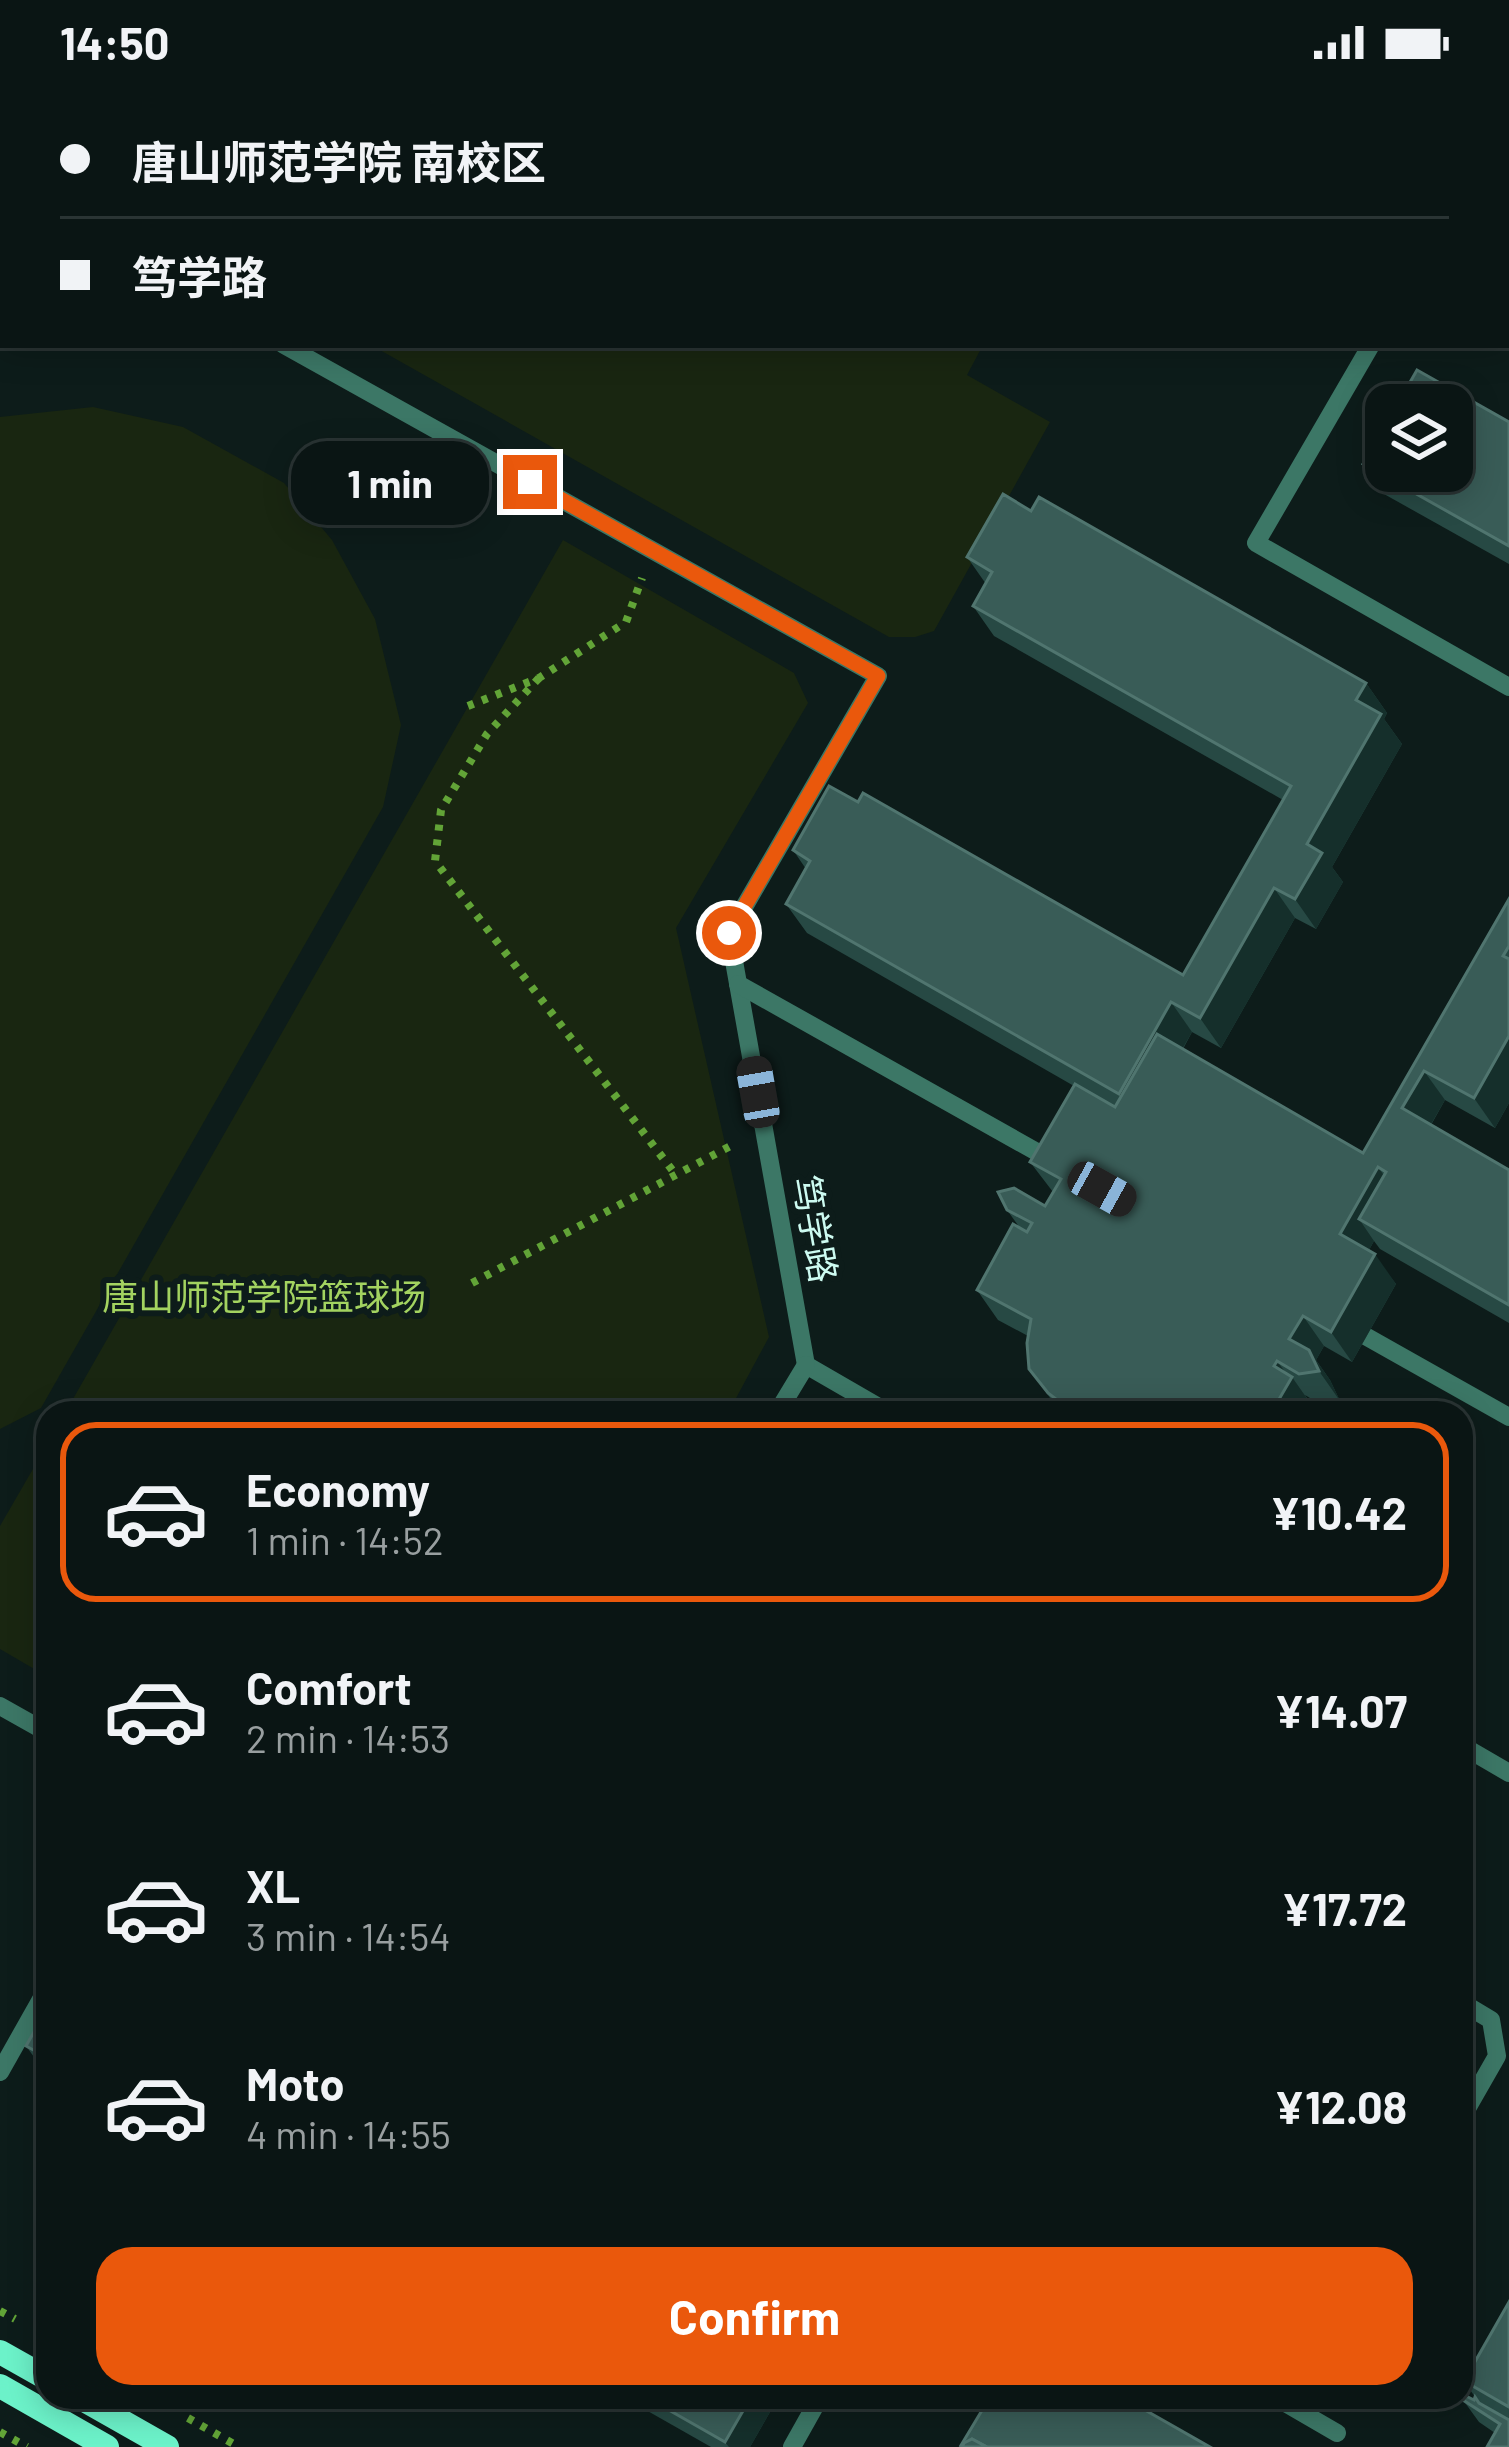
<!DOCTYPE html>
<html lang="en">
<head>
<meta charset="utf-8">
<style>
	:root { --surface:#0a1514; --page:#182222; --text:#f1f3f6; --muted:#999fa0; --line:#2a3434; --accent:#ea580c }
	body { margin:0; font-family:Barlow,"Noto Sans SC",sans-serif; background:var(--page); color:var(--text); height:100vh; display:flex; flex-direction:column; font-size:45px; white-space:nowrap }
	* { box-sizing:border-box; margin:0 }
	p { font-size:39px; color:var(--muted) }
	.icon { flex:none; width:66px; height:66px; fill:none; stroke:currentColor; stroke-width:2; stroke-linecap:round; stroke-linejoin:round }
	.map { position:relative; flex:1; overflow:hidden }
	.panel { position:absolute; left:36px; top:1317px; width:1437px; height:1008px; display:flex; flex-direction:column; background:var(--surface); border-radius:36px; box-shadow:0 6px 30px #0003,0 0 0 3px var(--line) }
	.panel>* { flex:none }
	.guide { position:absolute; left:0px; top:0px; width:1509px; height:264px; box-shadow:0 6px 30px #0003,0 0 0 3px var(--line); display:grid; align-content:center; height:264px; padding:0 60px; background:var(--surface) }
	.buttons { position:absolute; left:1365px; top:300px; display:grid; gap:24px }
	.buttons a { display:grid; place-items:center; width:108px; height:108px; border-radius:24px; background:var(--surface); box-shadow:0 6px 30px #0003,0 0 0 3px var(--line); font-size:60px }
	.end { position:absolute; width:54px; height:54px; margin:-27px; border:15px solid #ea580c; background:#fff; box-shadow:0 0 0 6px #fff }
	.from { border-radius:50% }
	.bubble { position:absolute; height:84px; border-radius:36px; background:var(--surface); box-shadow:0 6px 30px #0003,0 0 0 3px var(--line); font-size:39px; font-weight:700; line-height:84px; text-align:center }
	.car { position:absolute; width:36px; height:72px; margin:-36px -18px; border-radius:15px; box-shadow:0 0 9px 3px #0007; background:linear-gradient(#222 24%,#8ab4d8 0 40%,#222 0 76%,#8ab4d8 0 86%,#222 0) }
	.guide b { display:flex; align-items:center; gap:42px; height:114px; font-size:45px }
	.guide b+b { border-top:3px solid var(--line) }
	.guide i { width:30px; height:30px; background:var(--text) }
	ul { padding:21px 0 0; list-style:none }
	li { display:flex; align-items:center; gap:36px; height:180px; margin:0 24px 18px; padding:0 36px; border:6px solid transparent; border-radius:36px }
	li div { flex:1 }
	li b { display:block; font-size:45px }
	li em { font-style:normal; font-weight:700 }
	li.selected { border-color:var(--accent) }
	li>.icon { width:108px; height:108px; stroke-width:1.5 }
	.action { display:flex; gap:24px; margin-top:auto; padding:24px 60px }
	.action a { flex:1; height:138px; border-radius:36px; background:var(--accent); color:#fff; font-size:48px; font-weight:700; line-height:138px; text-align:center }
	.status { display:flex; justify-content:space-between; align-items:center; height:84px; padding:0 60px; background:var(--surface); direction:ltr }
	.status svg { height:33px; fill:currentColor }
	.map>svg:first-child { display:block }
</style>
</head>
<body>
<div class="status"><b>14:50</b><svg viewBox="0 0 49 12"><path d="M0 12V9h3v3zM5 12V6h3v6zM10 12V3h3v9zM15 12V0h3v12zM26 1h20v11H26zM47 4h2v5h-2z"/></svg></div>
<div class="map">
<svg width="1509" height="2363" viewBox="0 0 1509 2363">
	<rect width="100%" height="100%" fill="#0d1c1a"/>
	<g fill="#192611">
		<polygon points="152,0 1035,0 1040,3 150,3"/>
		<polygon points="371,261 983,261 967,291 1050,338 934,547 915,553 889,553"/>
		<polygon points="93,323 183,343 284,399 332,456 375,535 401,641 383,723 41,1324 0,1345 0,333"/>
		<polygon points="563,456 794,589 808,619 676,844 769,1253 728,1329 65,1329"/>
		<polygon points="48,1359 48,1593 0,1565 0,1442"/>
	</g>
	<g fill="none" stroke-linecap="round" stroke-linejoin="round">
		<g stroke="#62a437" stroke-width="8" stroke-dasharray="6 9" stroke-linecap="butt">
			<polyline points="322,0 324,3"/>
			<polyline points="906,0 907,3"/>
			<polyline points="259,3 268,0"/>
			<polyline points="464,3 464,0"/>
			<polyline points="539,594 487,650 441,726 435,777 676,1091"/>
			<polyline points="468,622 539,594 626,538 642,494"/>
			<polyline points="472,1199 736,1059"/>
			<polyline points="0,2227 15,2235"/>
			<polyline points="188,2334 239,2363"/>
			<polyline points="0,2348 27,2363"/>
		</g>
		<g stroke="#3c7766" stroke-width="18">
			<polyline points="111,3 113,0"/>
			<polyline points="1506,26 1509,21"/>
			<polyline points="0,183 3,183"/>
			<polyline points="284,261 878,592 729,849 806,1281"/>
			<polyline points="1371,261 1256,459 1509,603"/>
			<polyline points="738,900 1053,1077"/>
			<polyline points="1344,1240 1509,1333"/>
			<polyline points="806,1281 889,1329"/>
			<polyline points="777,1329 806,1281"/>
			<polyline points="0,1622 48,1649"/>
			<polyline points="1461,1661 1509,1689"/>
			<polyline points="1461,1918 1491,1936 1497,1972 1461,2035"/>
			<polyline points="0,1988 48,1903"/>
			<polyline points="1275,2313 1337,2349"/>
			<polyline points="792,2363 820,2313"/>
		</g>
		<g stroke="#6cf2c9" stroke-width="24">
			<polyline points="0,2268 48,2295"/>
			<polyline points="0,2302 107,2363"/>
			<polyline points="79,2313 167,2363"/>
		</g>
	</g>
	<g fill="#274944">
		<polygon points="1126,0 1419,0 1417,3 1132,3"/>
		<polygon points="1509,338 1509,480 1384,410 1363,380"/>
		<polygon points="1031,427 1366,599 1387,629 1384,635 1402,660 1332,783 1343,798 1316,845 1295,834 1221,964 1192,948 1183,965 1363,1069 1509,815 1509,1019 1495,1044 1445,1016 1431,1041 1509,1086 1509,1239 1380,1165 1374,1157 1369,1166 1396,1200 1352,1278 1324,1262 1316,1276 1330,1296 1340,1317 1320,1320 1305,1311 1313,1323 1310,1329 1061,1329 1029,1285 1028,1252 998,1236 977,1206 1020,1144 1007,1126 1045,1122 1053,1108 1030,1078 1074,1002 807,849 786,820 806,785 793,766 858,718 1183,891 1283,716 994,552 973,522 986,500 967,473"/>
		<polygon points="48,1923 48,1987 42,1984 26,1962"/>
		<polygon points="1509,2218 1509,2363 1495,2349 1479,2338 1463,2316 1474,2316 1475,2313 1464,2297"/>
		<polygon points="623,2313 768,2313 774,2321 750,2363 711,2363"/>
	</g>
	<g fill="#152f2b">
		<polygon points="1380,0 1419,0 1417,3 1379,3"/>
		<polygon points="1366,599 1387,629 1384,635 1402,660 1332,783 1343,798 1316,845 1295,815 1307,760 1356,616"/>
		<polygon points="1274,804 1295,834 1221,964 1200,934"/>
		<polygon points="1171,918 1192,948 1140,1039 1119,1010"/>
		<polygon points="1509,952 1509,1019 1495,1044 1474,1014"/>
		<polygon points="1424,987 1445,1016 1423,1054 1402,1024"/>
		<polygon points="1378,1083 1399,1113 1359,1135 1374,1157 1361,1180 1340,1150"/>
		<polygon points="1375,1170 1396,1200 1352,1278 1331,1248"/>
		<polygon points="1303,1232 1324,1262 1316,1276 1330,1296 1340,1317 1319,1287 1289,1255"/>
		<polygon points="1277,1277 1291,1296 1292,1293 1313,1323 1310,1329 1271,1329 1274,1282"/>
		<polygon points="751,2313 768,2313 774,2321 750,2363 729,2363 725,2358"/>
	</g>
	<g fill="#395c57" stroke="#50756f" stroke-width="3">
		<polygon points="1159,0 1380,0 1379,3 1165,3"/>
		<polygon points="3,65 3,148 0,145 0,67"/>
		<polygon points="1417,286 1509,338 1509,462 1363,380 1386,340 1386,387 1452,387 1452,321 1397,321"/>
		<polygon points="1003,410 1031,427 1039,413 1366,599 1356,616 1381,630 1307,760 1322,769 1295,815 1274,804 1200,934 1171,918 1119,1010 786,820 810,777 793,766 829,702 858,718 863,709 1183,891 1291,702 973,522 992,488 967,473"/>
		<polygon points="1509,815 1509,862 1503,872 1509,875 1509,952 1474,1014 1424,987 1402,1024 1509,1086 1509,1221 1359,1135 1386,1088 1378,1083 1340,1150 1375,1170 1331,1248 1303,1232 1289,1255 1309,1266 1319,1287 1299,1290 1277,1277 1274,1282 1292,1293 1271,1329 1193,1329 1190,1327 1188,1329 1074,1329 1048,1309 1029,1285 1027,1259 1031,1235 977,1206 1013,1140 1027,1148 1032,1139 1007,1126 998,1108 1014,1104 1045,1122 1061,1095 1030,1078 1075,1000 1115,1023 1157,950 1363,1069"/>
		<polygon points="48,1923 48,1974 26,1962"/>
		<polygon points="1509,2218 1509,2323 1464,2297"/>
		<polygon points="1466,2312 1474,2316 1475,2313 1479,2319 1509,2336 1509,2363 1487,2363 1500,2340 1463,2316"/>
		<polygon points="646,2313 751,2313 725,2358"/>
		<polygon points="990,2313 1122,2313 1210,2363 987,2363 972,2355 960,2363"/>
		<polygon points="972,2355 987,2363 962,2363 964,2359"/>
	</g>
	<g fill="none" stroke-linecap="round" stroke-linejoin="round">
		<polyline stroke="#ea580c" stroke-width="15" points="530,398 878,592 729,849"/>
	</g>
	<g text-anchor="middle" stroke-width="12" stroke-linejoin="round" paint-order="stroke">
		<g font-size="36" fill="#cdfbf1" stroke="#0d1c1a">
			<text transform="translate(815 1145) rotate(80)" y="13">笃学路</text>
		</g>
		<g font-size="36" fill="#a3d360" stroke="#0d1c1a">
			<text x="264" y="1226">唐山师范学院篮球场</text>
		</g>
	</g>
</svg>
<div class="buttons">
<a><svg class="icon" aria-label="layers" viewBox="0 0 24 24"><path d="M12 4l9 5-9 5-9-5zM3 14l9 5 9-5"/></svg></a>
</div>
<i class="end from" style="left:729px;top:849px"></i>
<i class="end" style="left:530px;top:398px"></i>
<div class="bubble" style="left:291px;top:357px;width:198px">1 min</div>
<i class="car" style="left:758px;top:1008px;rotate:350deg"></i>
<i class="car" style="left:1102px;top:1105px;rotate:119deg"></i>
<div class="guide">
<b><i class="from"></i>唐山师范学院 南校区</b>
<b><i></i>笃学路</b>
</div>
<section class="panel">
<ul>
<li class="selected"><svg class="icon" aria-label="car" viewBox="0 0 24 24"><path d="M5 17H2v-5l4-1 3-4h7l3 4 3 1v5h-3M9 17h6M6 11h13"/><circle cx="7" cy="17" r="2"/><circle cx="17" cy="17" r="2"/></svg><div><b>Economy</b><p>1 min · 14:52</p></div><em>¥10.42</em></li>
<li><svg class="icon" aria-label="car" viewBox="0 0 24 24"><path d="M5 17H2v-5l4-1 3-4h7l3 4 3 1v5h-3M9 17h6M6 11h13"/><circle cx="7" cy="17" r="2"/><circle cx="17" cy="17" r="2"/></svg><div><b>Comfort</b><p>2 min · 14:53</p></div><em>¥14.07</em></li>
<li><svg class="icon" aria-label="car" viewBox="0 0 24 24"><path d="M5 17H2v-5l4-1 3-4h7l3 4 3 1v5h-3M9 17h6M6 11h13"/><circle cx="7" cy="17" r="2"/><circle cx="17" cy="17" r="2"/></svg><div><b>XL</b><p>3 min · 14:54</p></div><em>¥17.72</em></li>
<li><svg class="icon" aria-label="car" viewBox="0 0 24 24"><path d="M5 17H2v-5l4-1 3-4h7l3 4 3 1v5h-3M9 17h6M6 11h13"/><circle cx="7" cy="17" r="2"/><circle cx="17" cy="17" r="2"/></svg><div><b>Moto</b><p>4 min · 14:55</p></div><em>¥12.08</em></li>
</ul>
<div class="action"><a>Confirm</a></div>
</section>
</div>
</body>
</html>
